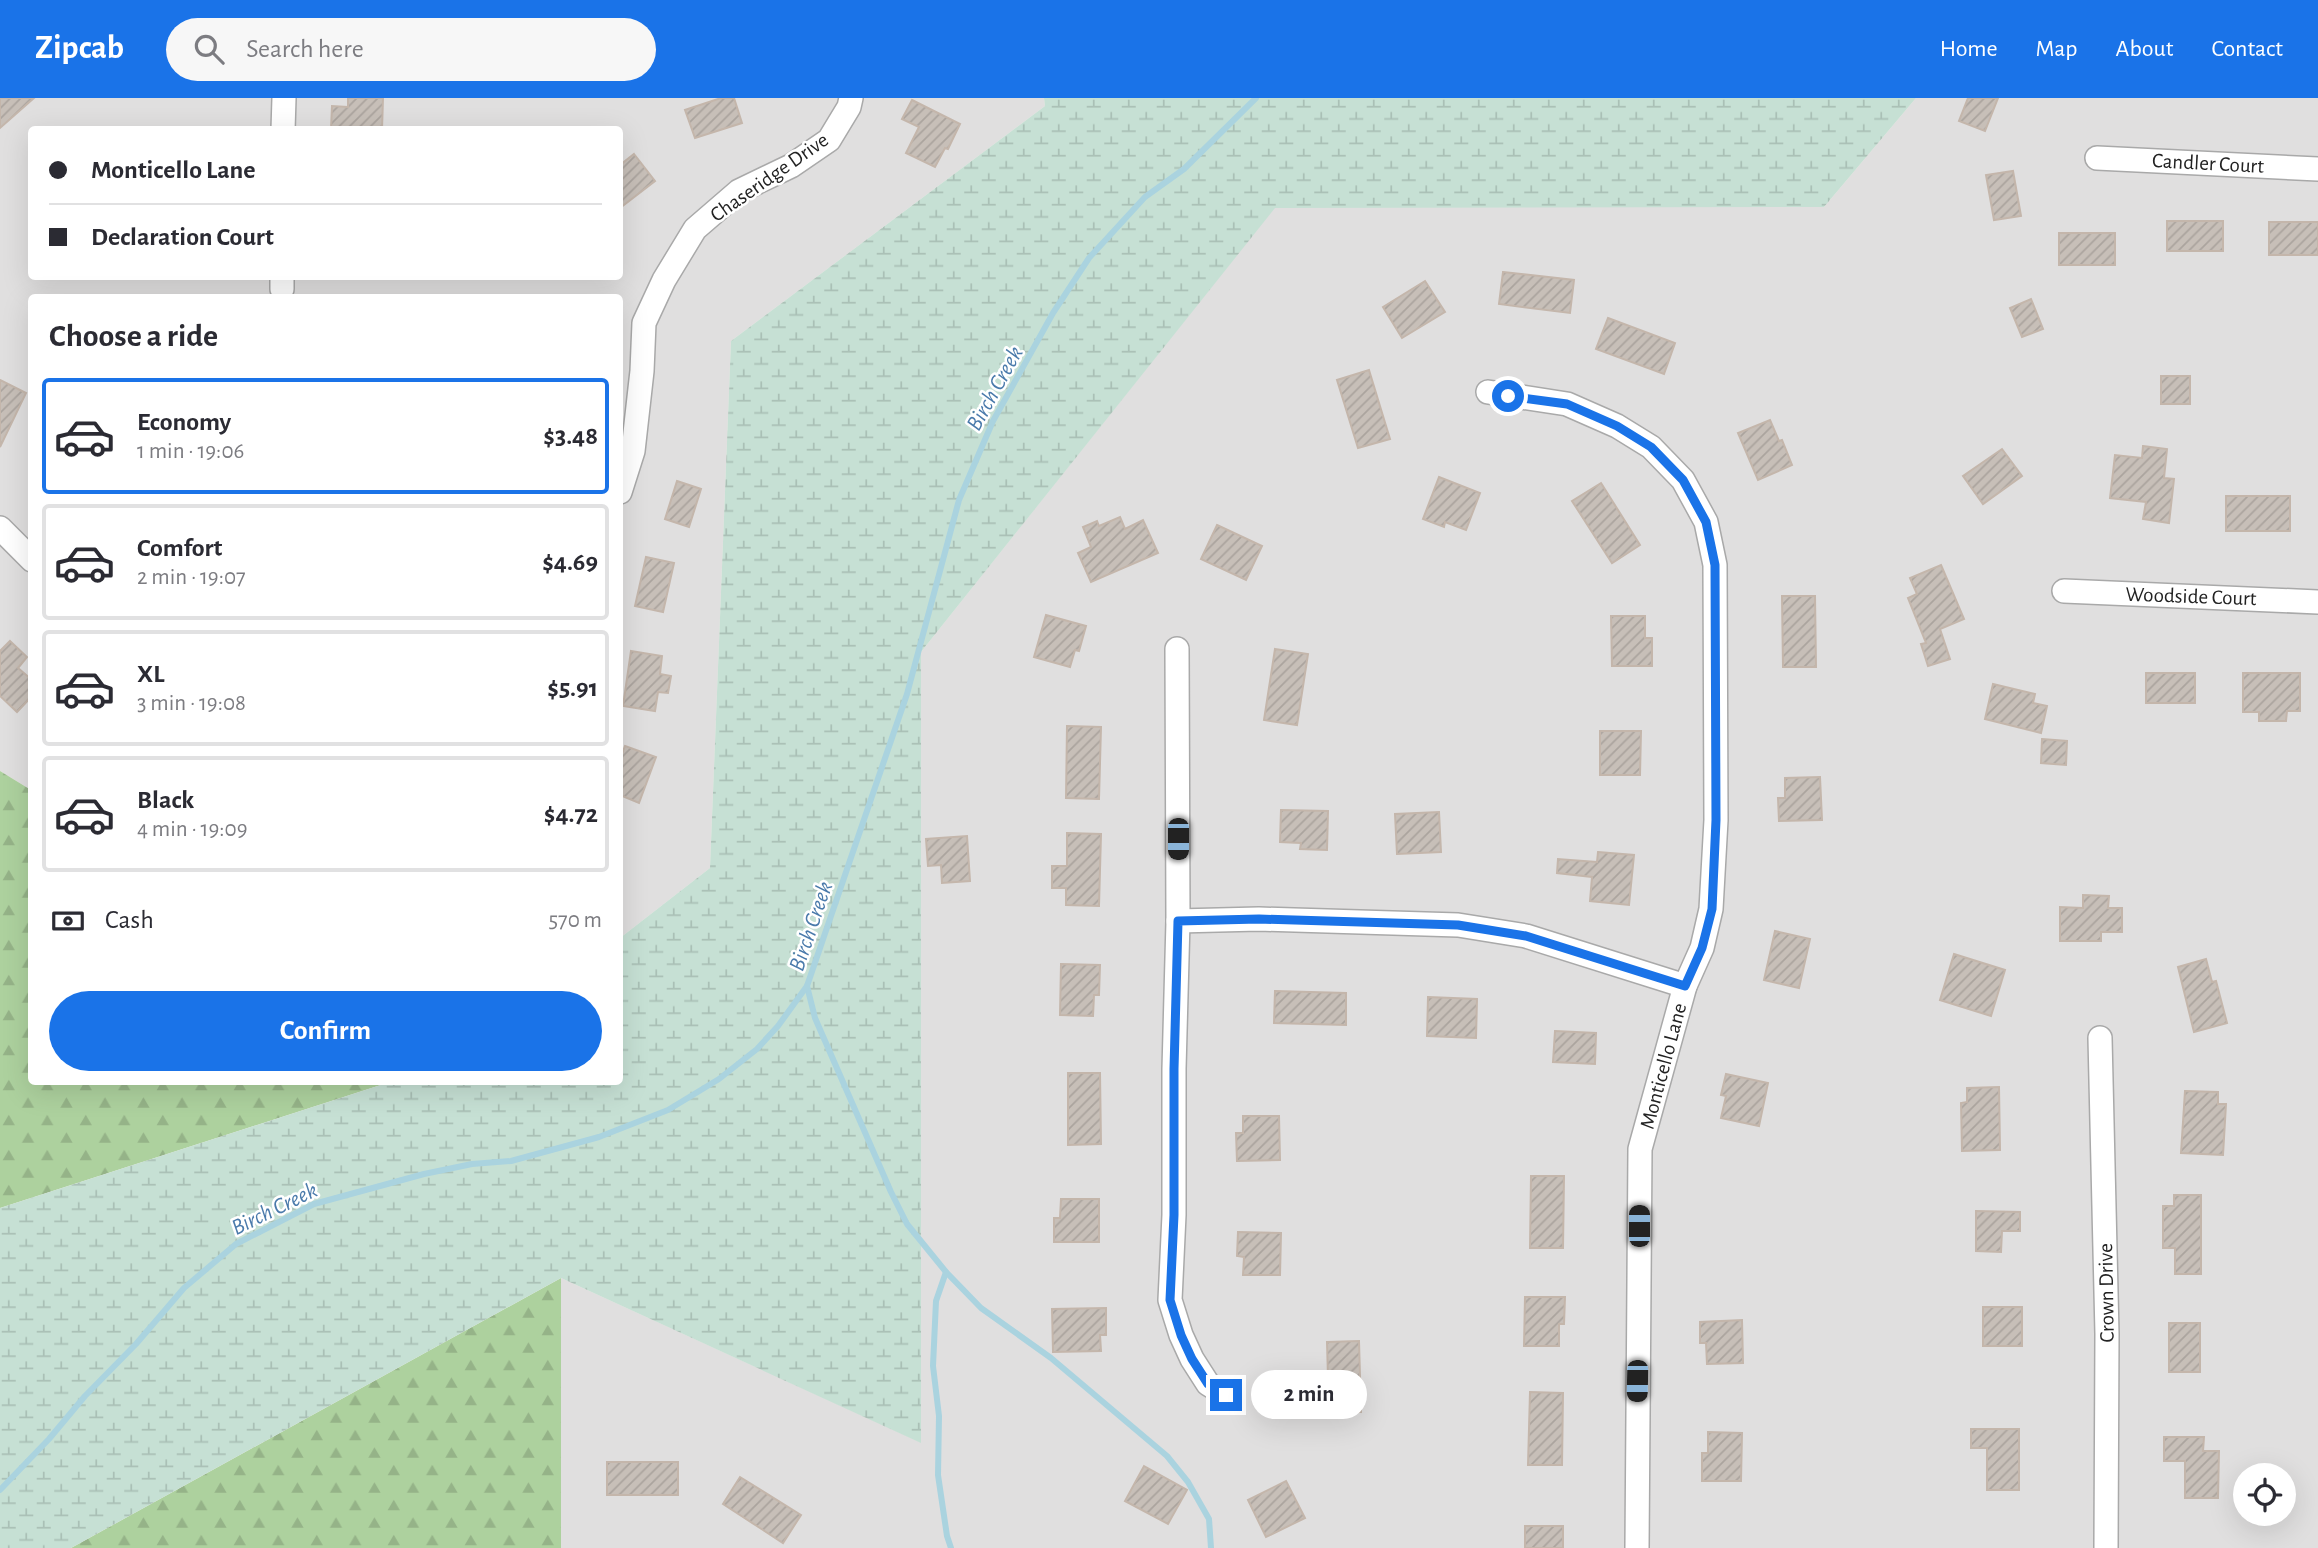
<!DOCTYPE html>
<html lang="en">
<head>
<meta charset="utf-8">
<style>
	:root { --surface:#fff; --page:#f7f7f7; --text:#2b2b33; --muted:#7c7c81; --line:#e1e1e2; --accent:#1a73e8 }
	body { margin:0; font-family:"Alegreya Sans",sans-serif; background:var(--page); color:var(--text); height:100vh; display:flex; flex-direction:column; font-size:26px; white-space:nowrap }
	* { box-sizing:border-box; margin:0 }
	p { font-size:23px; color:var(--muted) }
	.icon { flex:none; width:38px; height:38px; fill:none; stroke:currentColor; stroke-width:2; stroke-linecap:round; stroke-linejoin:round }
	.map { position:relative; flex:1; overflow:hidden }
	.side { position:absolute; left:28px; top:196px; width:595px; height:791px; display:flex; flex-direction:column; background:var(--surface); border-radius:7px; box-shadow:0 7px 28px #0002 }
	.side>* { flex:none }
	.banner { position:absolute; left:28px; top:28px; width:595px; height:154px; border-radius:7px; box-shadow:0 7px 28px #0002; display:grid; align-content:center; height:154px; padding:0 21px; background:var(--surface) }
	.fabs { position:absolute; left:2233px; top:1365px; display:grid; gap:14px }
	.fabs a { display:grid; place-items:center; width:63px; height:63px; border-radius:50%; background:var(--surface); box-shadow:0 7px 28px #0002; font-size:35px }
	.end { position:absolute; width:32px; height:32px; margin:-16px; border:9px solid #1a73e8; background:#fff; box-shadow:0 0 0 4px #fff }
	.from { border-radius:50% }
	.bubble { position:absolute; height:49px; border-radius:24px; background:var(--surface); box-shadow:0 7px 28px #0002; font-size:23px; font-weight:700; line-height:49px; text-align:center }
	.car { position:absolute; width:21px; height:42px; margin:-21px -10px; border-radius:9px; box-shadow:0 0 5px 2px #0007; background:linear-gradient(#222 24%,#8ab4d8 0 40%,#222 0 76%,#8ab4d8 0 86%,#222 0) }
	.banner b { display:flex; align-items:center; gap:24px; height:66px; font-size:26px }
	.banner b+b { border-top:2px solid var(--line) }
	.banner i { width:18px; height:18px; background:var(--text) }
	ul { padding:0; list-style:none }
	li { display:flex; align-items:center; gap:21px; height:116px; margin:0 14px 10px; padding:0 7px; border:4px solid var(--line); border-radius:7px }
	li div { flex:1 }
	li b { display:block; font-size:26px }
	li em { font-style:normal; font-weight:700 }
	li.active { border-color:var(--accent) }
	li>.icon { width:63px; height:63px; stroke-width:1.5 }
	h2 { padding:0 21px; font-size:32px; line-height:84px }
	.pay { display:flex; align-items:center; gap:18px; height:77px; padding:0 21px; font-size:26px }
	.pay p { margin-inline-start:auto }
	.primary-button { display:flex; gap:14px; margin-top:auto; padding:14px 21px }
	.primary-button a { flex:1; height:80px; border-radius:42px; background:var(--accent); color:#fff; font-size:28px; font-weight:700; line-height:80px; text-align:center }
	header { display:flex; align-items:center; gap:42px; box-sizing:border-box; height:98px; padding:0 35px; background:var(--accent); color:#fff }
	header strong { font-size:33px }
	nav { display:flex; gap:38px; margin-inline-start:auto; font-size:24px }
	.search { width:490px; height:63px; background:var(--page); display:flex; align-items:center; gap:18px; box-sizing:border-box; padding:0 24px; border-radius:38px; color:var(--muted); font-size:26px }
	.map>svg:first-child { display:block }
</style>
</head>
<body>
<header>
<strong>Zipcab</strong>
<div class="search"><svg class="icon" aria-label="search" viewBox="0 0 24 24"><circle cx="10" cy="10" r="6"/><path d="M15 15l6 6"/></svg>Search here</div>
<nav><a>Home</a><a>Map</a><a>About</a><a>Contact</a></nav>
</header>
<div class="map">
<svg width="2318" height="1450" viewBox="0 0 2318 1450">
	<defs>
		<pattern id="forest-firs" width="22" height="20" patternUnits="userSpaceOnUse" patternTransform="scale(1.75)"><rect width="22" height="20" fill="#add19e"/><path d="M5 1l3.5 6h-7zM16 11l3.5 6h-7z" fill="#95b388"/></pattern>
		<pattern id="wetland-marsh" width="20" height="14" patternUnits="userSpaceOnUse" patternTransform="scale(1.75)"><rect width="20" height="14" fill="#c6e0d4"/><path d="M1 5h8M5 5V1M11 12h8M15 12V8" fill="none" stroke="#aac0b6"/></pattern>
		<pattern id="building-hatch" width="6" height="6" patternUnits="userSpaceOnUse" patternTransform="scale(1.75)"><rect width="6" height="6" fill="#c7bfb8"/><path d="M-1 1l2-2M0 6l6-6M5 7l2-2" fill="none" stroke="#aba49e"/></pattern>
	</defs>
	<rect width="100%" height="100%" fill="#f2efe9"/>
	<g fill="#e0dfdf" fill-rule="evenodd">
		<path d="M0,0H1044L1045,8L731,243L710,770L620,840V200H32L31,692L0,673ZM32,32H620V178H32Z"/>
		<path d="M1916,0H2318V1450H561V1180L920,1344L921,554L1275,109H1824ZM2245,1377H2284V1416H2245Z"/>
	</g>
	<g fill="url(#forest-firs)">
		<polygon points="0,673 31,692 32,984 390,984 0,1110"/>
		<polygon points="561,1180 561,1450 71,1450"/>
	</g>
	<polygon fill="url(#wetland-marsh)" points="1044,0 1916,0 1824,109 1275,110 921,554 921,1345 561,1180 71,1450 0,1450 0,1110 390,984 620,984 620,840 710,770 731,243 1045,8"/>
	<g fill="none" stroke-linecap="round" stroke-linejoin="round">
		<g stroke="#aad3df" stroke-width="6">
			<polyline points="807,888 815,920 891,1094 907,1126 946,1174 981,1210 1051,1260 1167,1358 1188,1384 1209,1421 1211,1450"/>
			<polyline points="946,1174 936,1203 933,1268 939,1318 938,1377 947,1438 951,1450"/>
			<polyline points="0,1392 49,1341 85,1298 136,1246 184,1190 236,1146 314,1106 424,1076 472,1066 511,1063 599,1039 668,1012 719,981 757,951 778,928 807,888 907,596 959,402 993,323 1053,215 1089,160 1145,99 1184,71 1256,0"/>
		</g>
	</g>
	<g fill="url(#building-hatch)" stroke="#c4b6ab" stroke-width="2">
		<polygon points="0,0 34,0 0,30"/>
		<polygon points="348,0 383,0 382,32 331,31 332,8 348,9"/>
		<polygon points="721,0 734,0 742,25 695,40 685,12"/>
		<polygon points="1968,0 1998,0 1985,33 1959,23"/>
		<polygon points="912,2 960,26 948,51 945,50 935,69 906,55 919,29 902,21"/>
		<polygon points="634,56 655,83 620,110 620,67"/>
		<polygon points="2013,73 2021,118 1994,122 1986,77"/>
		<rect x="2167" y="123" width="56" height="30"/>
		<rect x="2269" y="124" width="49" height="33"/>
		<rect x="2059" y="135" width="56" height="32"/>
		<polygon points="1503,174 1574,182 1570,215 1499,206"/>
		<polygon points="1425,183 1445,214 1402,240 1383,209"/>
		<polygon points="2031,201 2043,231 2022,239 2010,210"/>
		<polygon points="1608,220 1675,245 1664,276 1596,251"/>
		<polygon points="1369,272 1390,341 1358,350 1337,282"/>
		<rect x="2161" y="278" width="29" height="28"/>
		<polygon points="0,282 26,295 0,349"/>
		<polygon points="1770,322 1779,343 1782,342 1792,367 1758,382 1738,335"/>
		<polygon points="2143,348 2167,351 2164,380 2174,381 2169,425 2143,421 2146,404 2110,400 2115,357 2142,360"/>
		<polygon points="2002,351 2022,378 1983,406 1963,378"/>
		<polygon points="1439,379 1480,395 1466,432 1445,424 1444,429 1423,421"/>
		<polygon points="677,383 701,391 689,429 665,421"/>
		<polygon points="1601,385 1640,447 1612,465 1572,403"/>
		<rect x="2226" y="398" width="64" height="35"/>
		<polygon points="1120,419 1125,431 1143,422 1158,455 1091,484 1078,455 1091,449 1083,429 1097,423 1099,428"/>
		<polygon points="1217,427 1262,448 1246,482 1201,461"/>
		<polygon points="646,459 674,465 663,514 635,508"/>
		<polygon points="1941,467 1964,521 1940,531 1950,561 1928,568 1921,546 1926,545 1908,500 1917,496 1910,480"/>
		<polygon points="1782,498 1815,498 1816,569 1783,569"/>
		<polygon points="1046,517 1086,528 1079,553 1075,552 1070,569 1034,559"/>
		<polygon points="1611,518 1645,518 1645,540 1652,540 1652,568 1612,568"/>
		<polygon points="10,543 27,559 18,570 32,582 32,598 17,614 0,598 0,553"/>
		<polygon points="1275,551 1308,556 1297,627 1264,622"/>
		<polygon points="631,553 662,558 660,576 671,578 668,595 658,594 655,613 623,608"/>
		<rect x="2146" y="575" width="49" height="30"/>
		<polygon points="2243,575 2300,575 2300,613 2287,613 2286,623 2259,623 2259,614 2243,614"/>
		<polygon points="1993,586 2035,596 2033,605 2047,608 2041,635 1985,621"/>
		<polygon points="1067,628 1101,629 1099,701 1066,700"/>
		<polygon points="1600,633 1641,633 1640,677 1600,677"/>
		<polygon points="2042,641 2067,643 2066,667 2041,665"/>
		<polygon points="625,648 656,659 639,705 620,697 620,661"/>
		<polygon points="1820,679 1822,722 1779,723 1778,700 1785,700 1785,680"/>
		<polygon points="1281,712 1328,713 1327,752 1300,751 1301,745 1280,744"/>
		<polygon points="1439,714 1441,754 1397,756 1395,716"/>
		<polygon points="1067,735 1101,736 1099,808 1066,807 1066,790 1052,790 1052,768 1067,768"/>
		<polygon points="967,738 970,783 942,785 941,767 928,768 926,741"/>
		<polygon points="1598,754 1634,757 1629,807 1590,803 1592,779 1557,775 1558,761 1597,764"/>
		<polygon points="2083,797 2109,798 2108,810 2122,810 2122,834 2101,834 2101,843 2060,843 2060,809 2083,810"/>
		<polygon points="1775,833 1810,841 1799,890 1764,882"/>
		<polygon points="1954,856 2005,872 1991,918 1940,902"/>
		<polygon points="2206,861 2212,884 2216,883 2227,925 2194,934 2178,869"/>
		<polygon points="1061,866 1100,867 1099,897 1094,897 1093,918 1060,917"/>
		<polygon points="1275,893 1346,895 1346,927 1274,925"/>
		<polygon points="1428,899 1477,901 1476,940 1427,938"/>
		<polygon points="1555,933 1596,935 1595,966 1553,964"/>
		<polygon points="1068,975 1100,975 1101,1046 1068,1047"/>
		<polygon points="1726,976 1768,985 1759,1028 1721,1020 1726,998 1721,997"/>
		<polygon points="1999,989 2000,1052 1962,1053 1961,1005 1967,1004 1967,990"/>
		<polygon points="2185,993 2218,994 2218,1006 2226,1006 2223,1057 2181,1055"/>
		<polygon points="1243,1018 1279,1018 1280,1062 1237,1063 1236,1035 1243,1035"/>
		<polygon points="1531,1078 1564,1078 1563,1150 1530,1150"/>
		<polygon points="2174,1097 2201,1097 2201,1176 2175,1176 2175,1150 2163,1150 2163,1108 2174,1108"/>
		<polygon points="1061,1101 1099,1101 1099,1144 1054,1144 1054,1120 1060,1120"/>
		<polygon points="1976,1113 2020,1114 2020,1133 2002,1133 2001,1154 1976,1153"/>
		<polygon points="1238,1134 1281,1135 1280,1177 1243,1177 1244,1159 1237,1158"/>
		<polygon points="1525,1199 1565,1199 1564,1226 1559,1226 1559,1248 1524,1248"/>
		<rect x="1983" y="1209" width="39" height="39"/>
		<polygon points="1106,1210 1106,1237 1100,1237 1101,1253 1053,1254 1052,1211"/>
		<polygon points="1742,1222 1743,1265 1707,1266 1706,1245 1700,1245 1700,1224"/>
		<rect x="2169" y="1225" width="31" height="49"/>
		<polygon points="1359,1243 1361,1314 1329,1315 1327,1244"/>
		<polygon points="1530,1294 1563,1295 1562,1367 1528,1367"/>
		<polygon points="1971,1331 2019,1331 2019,1392 1987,1392 1987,1350 1971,1350"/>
		<polygon points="1708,1334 1742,1335 1741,1383 1702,1383 1702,1355 1708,1355"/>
		<polygon points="2164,1339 2204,1339 2203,1353 2219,1353 2218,1400 2185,1400 2185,1363 2164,1363"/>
		<rect x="607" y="1364" width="71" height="33"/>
		<polygon points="1144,1368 1187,1392 1168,1426 1125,1403"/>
		<polygon points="740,1379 801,1417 783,1445 723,1406"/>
		<polygon points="1286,1383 1305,1420 1266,1439 1248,1402"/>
		<rect x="1525" y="1428" width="38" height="22"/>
	</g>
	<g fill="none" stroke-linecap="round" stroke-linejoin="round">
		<g stroke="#a9a9a9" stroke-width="26">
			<g id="minor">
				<polyline points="283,32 284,0"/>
				<polyline points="2097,60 2318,71"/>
				<polyline points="282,178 282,191"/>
				<polyline points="1488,294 1567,306 1617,328 1651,349 1683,382 1706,424 1715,467 1716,722 1711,811 1702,850 1685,888 1640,1051 1637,1450"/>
				<polyline points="620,394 633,353 642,273 644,225 664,182 695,131 739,93 791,68 829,42 849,9 851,0"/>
				<polyline points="0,430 32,462"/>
				<polyline points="2064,493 2318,504"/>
				<polyline points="1177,551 1178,823 1174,971 1174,1117 1170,1202 1181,1237 1192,1261 1208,1286 1226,1297"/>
				<polyline points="1178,823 1259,821 1458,827 1526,838 1685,888"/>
				<polyline points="2100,940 2107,1236 2106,1450"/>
			</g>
		</g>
		<use href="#minor" stroke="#fff" stroke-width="23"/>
	</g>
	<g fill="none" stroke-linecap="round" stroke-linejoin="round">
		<polyline stroke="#1a73e8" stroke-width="9" points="1226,1297 1208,1286 1192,1261 1181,1237 1170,1202 1174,1117 1174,971 1178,823 1259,821 1458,827 1526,838 1685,888 1702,850 1712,811 1716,722 1715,467 1706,424 1683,382 1651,349 1617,328 1567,306 1508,298"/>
	</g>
	<g text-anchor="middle" stroke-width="5" stroke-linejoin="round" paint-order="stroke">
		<g font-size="21" fill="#222" stroke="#fff">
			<text transform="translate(2208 65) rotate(3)" y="7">Candler Court</text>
			<text transform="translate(769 79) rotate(-35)" y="7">Chaseridge Drive</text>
			<text transform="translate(2191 498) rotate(2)" y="7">Woodside Court</text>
			<text transform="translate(1663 968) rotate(-75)" y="7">Monticello Lane</text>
			<text transform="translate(2106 1195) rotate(-91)" y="7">Crown Drive</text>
		</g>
		<g font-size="23" font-style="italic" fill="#4a7aab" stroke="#fff">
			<text transform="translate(994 290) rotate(-61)" y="8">Birch Creek</text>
			<text transform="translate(810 828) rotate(-71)" y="8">Birch Creek</text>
			<text transform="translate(274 1110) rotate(-26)" y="8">Birch Creek</text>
		</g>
	</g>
</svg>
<div class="fabs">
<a><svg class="icon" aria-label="locate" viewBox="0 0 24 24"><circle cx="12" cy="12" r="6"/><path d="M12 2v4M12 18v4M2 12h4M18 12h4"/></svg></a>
</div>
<i class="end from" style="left:1508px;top:298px"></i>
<i class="end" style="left:1226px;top:1297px"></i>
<div class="bubble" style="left:1251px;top:1272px;width:116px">2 min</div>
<i class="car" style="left:1178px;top:741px;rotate:180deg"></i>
<i class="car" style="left:1639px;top:1128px;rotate:0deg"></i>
<i class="car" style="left:1637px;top:1283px;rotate:181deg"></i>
<div class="banner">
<b><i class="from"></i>Monticello Lane</b>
<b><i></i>Declaration Court</b>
</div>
<section class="side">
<h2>Choose a ride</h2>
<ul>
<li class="active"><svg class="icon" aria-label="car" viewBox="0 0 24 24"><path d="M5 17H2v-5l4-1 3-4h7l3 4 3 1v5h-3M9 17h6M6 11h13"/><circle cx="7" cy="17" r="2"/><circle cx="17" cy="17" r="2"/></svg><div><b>Economy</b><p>1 min · 19:06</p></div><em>$3.48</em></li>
<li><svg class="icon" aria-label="car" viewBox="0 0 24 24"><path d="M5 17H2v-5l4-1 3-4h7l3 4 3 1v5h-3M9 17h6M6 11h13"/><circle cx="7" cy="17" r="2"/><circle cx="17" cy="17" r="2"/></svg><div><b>Comfort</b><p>2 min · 19:07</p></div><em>$4.69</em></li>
<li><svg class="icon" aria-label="car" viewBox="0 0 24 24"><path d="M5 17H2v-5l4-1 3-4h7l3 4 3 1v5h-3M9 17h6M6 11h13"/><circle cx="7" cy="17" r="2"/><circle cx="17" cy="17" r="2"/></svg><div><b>XL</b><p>3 min · 19:08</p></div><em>$5.91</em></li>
<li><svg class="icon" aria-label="car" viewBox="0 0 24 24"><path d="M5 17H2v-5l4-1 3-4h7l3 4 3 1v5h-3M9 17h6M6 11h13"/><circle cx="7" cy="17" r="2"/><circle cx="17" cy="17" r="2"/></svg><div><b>Black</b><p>4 min · 19:09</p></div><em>$4.72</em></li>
</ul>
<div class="pay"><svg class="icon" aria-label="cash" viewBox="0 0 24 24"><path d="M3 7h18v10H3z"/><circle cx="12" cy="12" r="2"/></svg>Cash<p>570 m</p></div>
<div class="primary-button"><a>Confirm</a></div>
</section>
</div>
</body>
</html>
